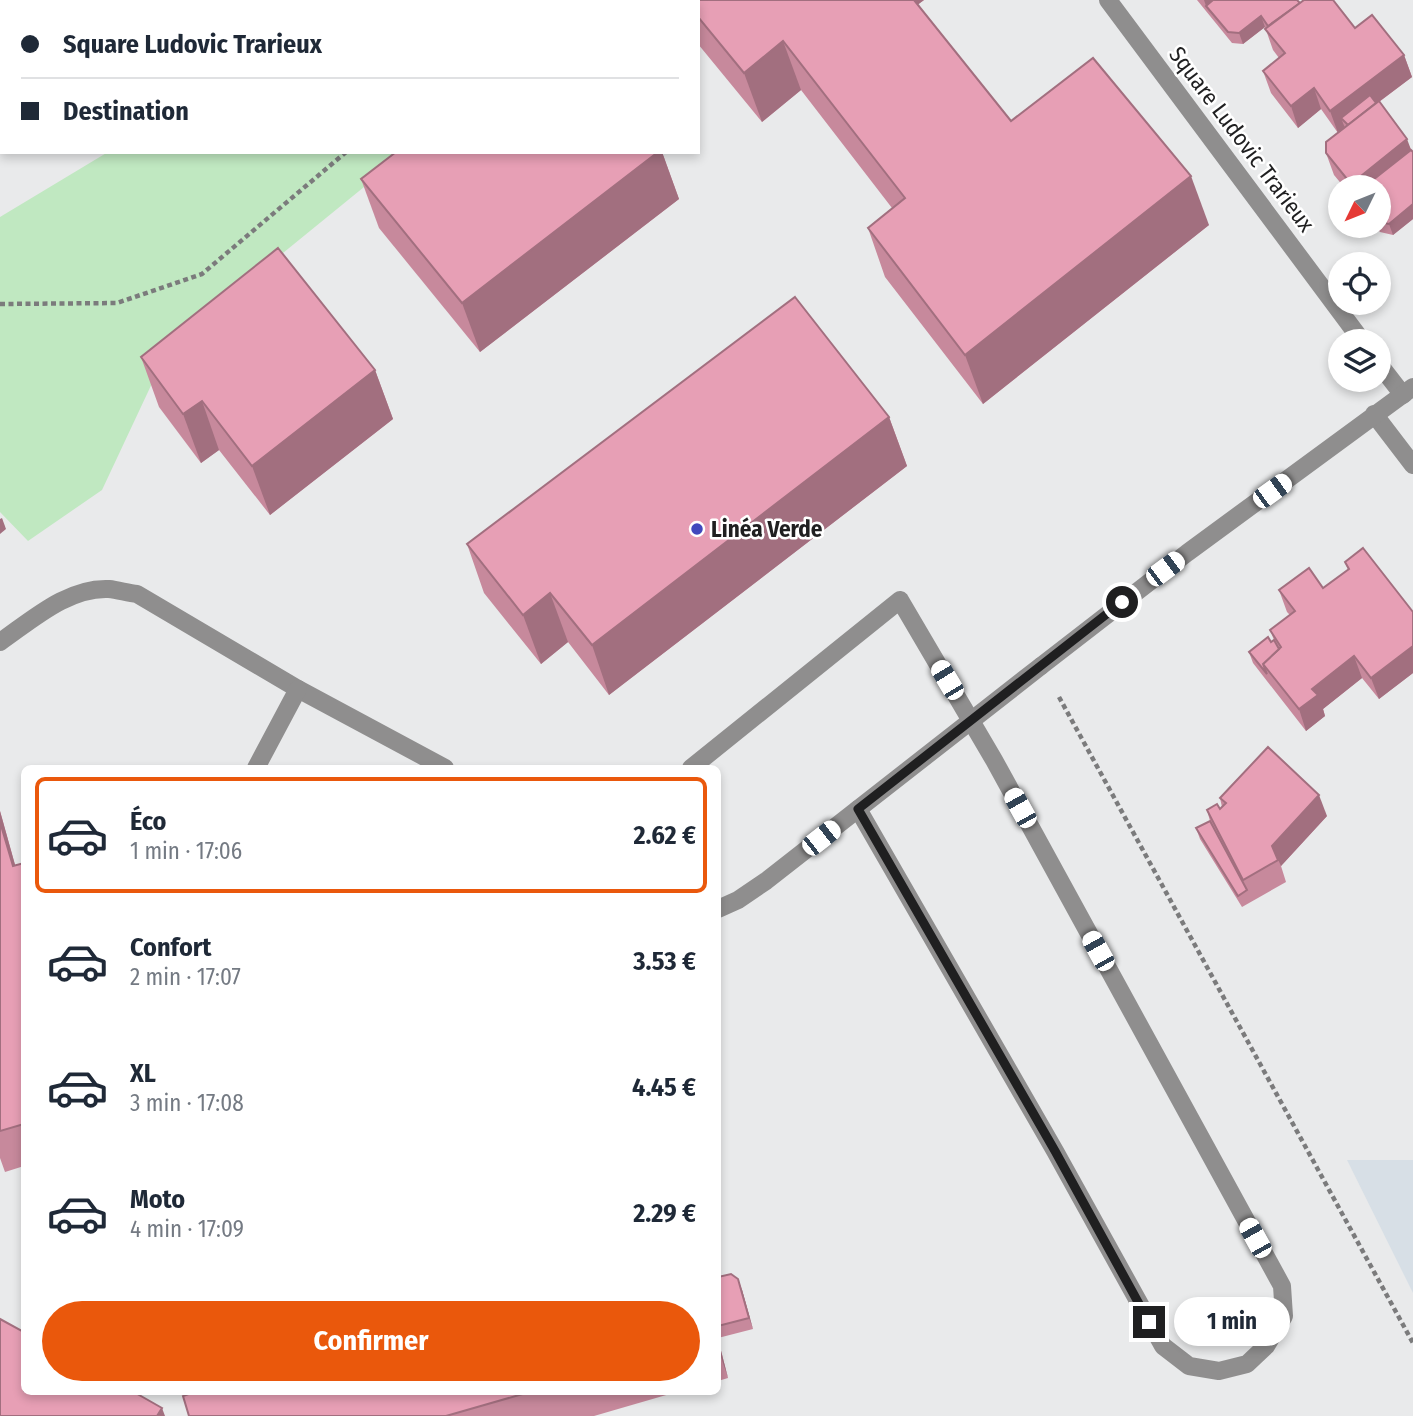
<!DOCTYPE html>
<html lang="fr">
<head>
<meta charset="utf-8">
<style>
	:root { --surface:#fff; --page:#f6f6f7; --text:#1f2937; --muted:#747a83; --line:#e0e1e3; --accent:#ea580c }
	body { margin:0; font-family:"Fira Sans Condensed",sans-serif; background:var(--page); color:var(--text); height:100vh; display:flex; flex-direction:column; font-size:26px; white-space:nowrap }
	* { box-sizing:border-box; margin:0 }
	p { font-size:23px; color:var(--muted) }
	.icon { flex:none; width:38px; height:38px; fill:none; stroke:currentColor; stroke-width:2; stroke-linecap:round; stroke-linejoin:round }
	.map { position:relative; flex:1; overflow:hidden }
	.drawer { position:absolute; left:21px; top:765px; width:700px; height:630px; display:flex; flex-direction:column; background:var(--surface); border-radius:10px; box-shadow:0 4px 10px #0003 }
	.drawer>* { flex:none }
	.top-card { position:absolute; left:0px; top:0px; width:700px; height:154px; box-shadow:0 4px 10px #0003; display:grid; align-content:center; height:154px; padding:0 21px; background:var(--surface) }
	.needle { width:46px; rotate:227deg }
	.controls { position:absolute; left:1328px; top:175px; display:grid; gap:14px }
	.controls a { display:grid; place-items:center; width:63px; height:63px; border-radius:50%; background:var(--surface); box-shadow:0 4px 10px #0003; font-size:35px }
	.end { position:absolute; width:32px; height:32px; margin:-16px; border:9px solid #1f1f20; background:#fff; box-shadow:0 0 0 4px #fff }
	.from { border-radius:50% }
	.bubble { position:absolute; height:49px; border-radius:24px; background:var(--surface); box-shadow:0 4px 10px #0003; font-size:23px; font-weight:700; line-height:49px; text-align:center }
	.car { position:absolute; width:21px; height:42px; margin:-21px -10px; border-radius:9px; box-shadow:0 0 5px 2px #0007; background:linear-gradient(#fff 24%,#345 0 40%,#fff 0 76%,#345 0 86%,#fff 0) }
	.top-card b { display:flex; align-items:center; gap:24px; height:66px; font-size:26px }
	.top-card b+b { border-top:2px solid var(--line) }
	.top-card i { width:18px; height:18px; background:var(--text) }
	ul { padding:12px 0 0; list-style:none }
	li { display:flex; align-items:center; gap:21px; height:116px; margin:0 14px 10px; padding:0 7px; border:4px solid transparent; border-radius:10px }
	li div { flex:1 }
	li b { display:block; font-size:26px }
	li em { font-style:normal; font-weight:700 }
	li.active { border-color:var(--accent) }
	li>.icon { width:63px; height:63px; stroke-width:1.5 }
	.action { display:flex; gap:14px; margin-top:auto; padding:14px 21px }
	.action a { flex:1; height:80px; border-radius:42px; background:var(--accent); color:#fff; font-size:28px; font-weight:700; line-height:80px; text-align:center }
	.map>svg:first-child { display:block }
</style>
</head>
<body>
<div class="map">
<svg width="1413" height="1416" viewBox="0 0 1413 1416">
	<rect width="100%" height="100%" fill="#e9eaeb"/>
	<polygon fill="#d7dfe6" points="1347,1160 1413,1160 1413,1293"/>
	<g fill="#c0e8c1">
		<polygon points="238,0 478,0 237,2"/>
		<polygon points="108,152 407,152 170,345 102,490 28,541 0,512 0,217"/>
	</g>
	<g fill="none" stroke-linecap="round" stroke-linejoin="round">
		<g stroke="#7b7b7c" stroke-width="4.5" stroke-dasharray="5 3.5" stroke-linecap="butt">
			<polyline points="89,2 91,0"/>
			<polyline points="523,2 525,0"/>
			<polyline points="0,78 2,77"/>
			<polyline points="0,304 117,303 202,274 346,152"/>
			<polyline points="1059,697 1413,1343"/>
		</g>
		<g stroke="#8f8e8e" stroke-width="18">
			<polyline points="1374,414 1413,465"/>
			<path d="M0,642C32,620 68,587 109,589C118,590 128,593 137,594L298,689L445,768"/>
			<polyline points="256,768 298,689"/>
			<polyline points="691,768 900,600 994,760 1282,1286 1284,1316 1266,1346 1247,1364 1219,1371 1189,1366 1163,1346 1055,1151 858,809"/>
			<polyline points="718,909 738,900 766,881 1041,666"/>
		</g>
		<g stroke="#8f8e8e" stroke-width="18">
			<polyline points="1108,0 1362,341"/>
			<polyline points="1379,364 1403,395"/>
			<polyline points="1041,666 1187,553 1413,387"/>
		</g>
	</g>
	<g fill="#c7899c">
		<polygon points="666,0 924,0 917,5 1011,121 1209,225 983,404 885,277 868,228 892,208 801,90 762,122 698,44 698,2 667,2"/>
		<polygon points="1197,0 1297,0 1300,3 1355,28 1404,55 1412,77 1379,102 1413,152 1413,219 1393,235 1380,232 1375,226 1379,226 1379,187 1344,187 1334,175 1326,153 1338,133 1321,109 1298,128 1271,93 1263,71 1279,58 1273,50 1265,27 1243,44 1232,43"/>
		<polygon points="396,152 662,152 679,199 480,352 379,228 361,179"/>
		<polygon points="141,357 375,370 393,419 270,515 219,450 201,463 159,407"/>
		<polygon points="889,417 907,466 609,695 568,642 541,664 484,593 467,544"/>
		<polygon points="1345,562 1413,612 1413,673 1379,699 1362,678 1323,709 1325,716 1306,731 1253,663 1249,652 1271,642 1274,640 1270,630 1290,615 1287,612 1279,590 1323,588 1348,570"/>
		<polygon points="1220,798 1327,816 1281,866 1286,882 1242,907 1200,839 1196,828 1210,821 1207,810 1220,809 1222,807"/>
		<polygon points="0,811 15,865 24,863 24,1166 5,1172 0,1158"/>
		<polygon points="742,1290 753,1329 718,1338 718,1312"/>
		<polygon points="718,1339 728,1378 718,1381"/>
		<polygon points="197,1391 680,1391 594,1416 189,1416"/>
	</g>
	<g fill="#a26f7f">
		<polygon points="898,0 924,0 904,15"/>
		<polygon points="1204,0 1231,0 1206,6"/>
		<polygon points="1261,16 1265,27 1243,44 1239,33"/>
		<polygon points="783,41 801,90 762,122 744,73"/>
		<polygon points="1404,55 1412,77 1348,125 1341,118 1345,128 1338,133 1330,111"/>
		<polygon points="1314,88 1321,109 1298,128 1291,106"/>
		<polygon points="1407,139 1413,155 1379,187 1352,187 1351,184"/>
		<polygon points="658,152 662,152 679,199 480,352 462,303"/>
		<polygon points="1191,176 1209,225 983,404 965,355"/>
		<polygon points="1413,204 1413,219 1393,235 1389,224"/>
		<polygon points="375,370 393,419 270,515 252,466"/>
		<polygon points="202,401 219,450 201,463 183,414"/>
		<polygon points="889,417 907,466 609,695 592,645"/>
		<polygon points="2,518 6,529 0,534 0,519"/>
		<polygon points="550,593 568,642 541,664 523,615"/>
		<polygon points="1413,646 1413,673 1379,699 1371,678"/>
		<polygon points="1354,656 1362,678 1323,709 1325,716 1306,731 1299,709 1312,689"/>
		<polygon points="1319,795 1327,816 1281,866 1272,846"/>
		<polygon points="0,811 24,897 13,866 0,822"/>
		<polygon points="738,1279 742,1290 753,1329 749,1318"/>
		<polygon points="718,1339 728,1378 718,1348"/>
		<polygon points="162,1408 165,1416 157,1416"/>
	</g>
	<g fill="#e79fb5" stroke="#a26f7f" stroke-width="2">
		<polygon points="684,0 914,0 1011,121 1093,58 1191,176 965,355 868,228 905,198 783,41 744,73 698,17 698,2 686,2"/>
		<polygon points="1213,0 1297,0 1300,3 1268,26 1261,16 1239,33 1228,32 1206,6"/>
		<polygon points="1304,0 1333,0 1355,28 1372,15 1404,55 1330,111 1314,88 1291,106 1263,71 1285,53 1265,29"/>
		<polygon points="1370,95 1376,103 1348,125 1341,118"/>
		<polygon points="1379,101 1407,139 1351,184 1326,153 1326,142"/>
		<polygon points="1411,150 1413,152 1413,204 1389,224 1379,222 1379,187 1364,187"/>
		<polygon points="396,152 658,152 462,303 361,179"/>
		<polygon points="278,248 375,370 252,466 202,401 183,414 141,357"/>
		<polygon points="795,297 889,417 592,645 550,593 523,615 467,544"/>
		<polygon points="1363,548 1413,612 1413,646 1371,678 1354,656 1312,689 1318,695 1299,709 1263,664 1281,647 1270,630 1295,611 1279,590 1309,568 1323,588 1349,569 1345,562"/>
		<polygon points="1268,637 1271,642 1274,640 1279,649 1263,664 1267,674 1249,652"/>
		<polygon points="1268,747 1319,795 1272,846 1278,860 1243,880 1207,810 1217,804 1220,809 1226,803 1220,798"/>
		<polygon points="1210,821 1247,890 1238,896 1196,828"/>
		<polygon points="0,822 13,866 24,863 24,1124 0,1131"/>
		<polygon points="731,1274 738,1279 749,1318 718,1326 718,1312 719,1311 718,1306 718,1277"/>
		<polygon points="0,1319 24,1332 24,1391 132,1391 162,1408 157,1416 0,1416"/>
		<polygon points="197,1391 533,1391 446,1416 189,1416 183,1396"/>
	</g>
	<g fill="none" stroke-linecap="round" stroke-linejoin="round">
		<polyline stroke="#1f1f20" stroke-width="9" points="1122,602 858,809 1055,1151 1149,1322"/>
	</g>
	<circle fill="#4148bd" stroke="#fff" stroke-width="2.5" cx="697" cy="529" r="7"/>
	<g text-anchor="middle" stroke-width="5" stroke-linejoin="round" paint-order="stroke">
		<g font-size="23" fill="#1f1f20" stroke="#fff">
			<text transform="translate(1242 139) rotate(53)" y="8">Square Ludovic Trarieux</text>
		</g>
		<g font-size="23" font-weight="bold" fill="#1f1f20" stroke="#fff" text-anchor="start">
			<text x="711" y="537">Linéa Verde</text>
		</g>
	</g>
</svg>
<div class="controls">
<a><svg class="needle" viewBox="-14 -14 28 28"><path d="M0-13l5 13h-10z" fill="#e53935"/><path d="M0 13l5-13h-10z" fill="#747a83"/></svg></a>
<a><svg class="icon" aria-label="locate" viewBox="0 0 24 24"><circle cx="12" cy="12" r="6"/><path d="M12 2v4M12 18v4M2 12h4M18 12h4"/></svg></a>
<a><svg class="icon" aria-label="layers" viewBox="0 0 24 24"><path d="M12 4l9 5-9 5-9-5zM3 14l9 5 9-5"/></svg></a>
</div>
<i class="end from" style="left:1122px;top:602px"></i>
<i class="end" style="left:1149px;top:1322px"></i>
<div class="bubble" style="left:1174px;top:1297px;width:116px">1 min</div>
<i class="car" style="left:1272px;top:491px;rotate:54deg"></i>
<i class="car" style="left:1165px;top:569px;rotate:53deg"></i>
<i class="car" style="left:947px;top:680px;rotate:329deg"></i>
<i class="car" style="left:1020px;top:808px;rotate:331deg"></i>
<i class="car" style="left:821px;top:838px;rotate:52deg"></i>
<i class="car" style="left:1098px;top:951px;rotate:331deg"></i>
<i class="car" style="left:1255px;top:1238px;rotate:331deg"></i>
<div class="top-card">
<b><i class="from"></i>Square Ludovic Trarieux</b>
<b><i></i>Destination</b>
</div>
<section class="drawer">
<ul>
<li class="active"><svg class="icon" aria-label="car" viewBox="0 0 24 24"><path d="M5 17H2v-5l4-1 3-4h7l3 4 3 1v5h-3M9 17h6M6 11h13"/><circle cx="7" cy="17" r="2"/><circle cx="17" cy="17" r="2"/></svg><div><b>Éco</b><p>1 min · 17:06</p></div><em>2.62 €</em></li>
<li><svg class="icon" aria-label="car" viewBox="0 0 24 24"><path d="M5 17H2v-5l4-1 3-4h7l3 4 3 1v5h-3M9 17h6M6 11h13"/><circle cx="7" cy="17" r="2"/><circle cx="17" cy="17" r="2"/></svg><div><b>Confort</b><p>2 min · 17:07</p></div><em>3.53 €</em></li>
<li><svg class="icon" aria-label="car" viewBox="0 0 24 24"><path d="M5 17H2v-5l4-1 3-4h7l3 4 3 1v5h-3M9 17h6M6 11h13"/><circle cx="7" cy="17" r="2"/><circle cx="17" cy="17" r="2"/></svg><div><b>XL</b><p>3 min · 17:08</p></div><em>4.45 €</em></li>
<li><svg class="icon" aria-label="car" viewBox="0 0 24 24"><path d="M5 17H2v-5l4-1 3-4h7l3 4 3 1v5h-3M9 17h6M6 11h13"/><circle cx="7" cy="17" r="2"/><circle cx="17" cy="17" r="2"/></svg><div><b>Moto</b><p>4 min · 17:09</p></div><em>2.29 €</em></li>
</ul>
<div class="action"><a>Confirmer</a></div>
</section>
</div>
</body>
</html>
